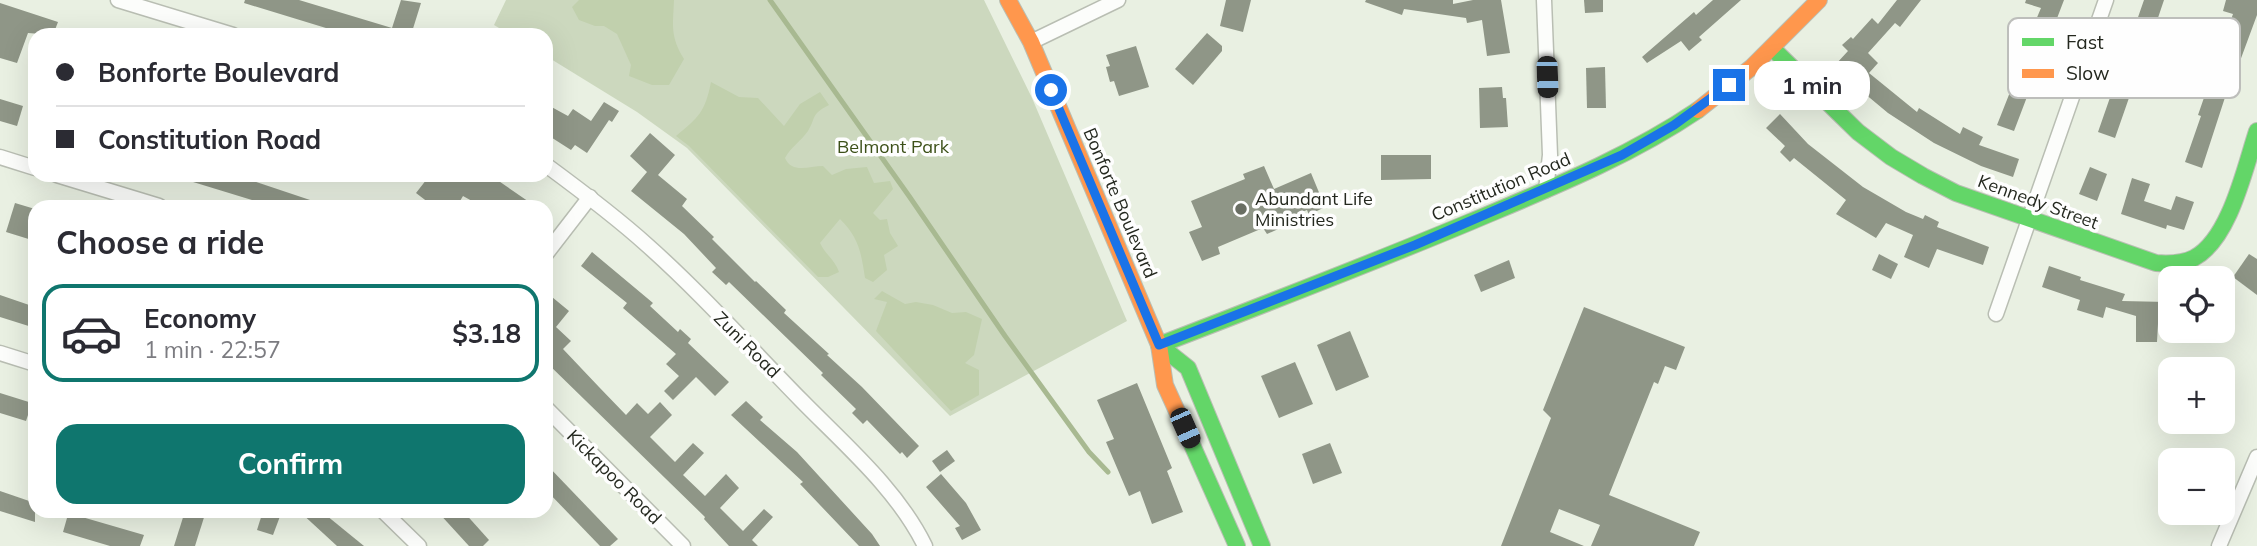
<!DOCTYPE html>
<html lang="en">
<head>
<meta charset="utf-8">
<style>
	:root { --surface:#fff; --page:#f2f2f3; --text:#2b2b33; --muted:#7c7c81; --line:#e1e1e2; --accent:#0f766e }
	body { margin:0; font-family:Mulish,sans-serif; background:var(--page); color:var(--text); height:100vh; display:flex; flex-direction:column; font-size:26px; white-space:nowrap }
	* { box-sizing:border-box; margin:0 }
	p { font-size:23px; color:var(--muted) }
	.icon { flex:none; width:38px; height:38px; fill:none; stroke:currentColor; stroke-width:2; stroke-linecap:round; stroke-linejoin:round }
	.map { position:relative; flex:1; overflow:hidden }
	.details { position:absolute; left:28px; top:200px; width:525px; height:318px; display:flex; flex-direction:column; background:var(--surface); border-radius:21px; box-shadow:0 7px 28px #0002 }
	.details>* { flex:none }
	.banner { position:absolute; left:28px; top:28px; width:525px; height:154px; border-radius:21px; box-shadow:0 7px 28px #0002; display:grid; align-content:center; height:154px; padding:0 28px; background:var(--surface) }
	.controls { position:absolute; left:2158px; top:266px; display:grid; gap:14px }
	.controls a { display:grid; place-items:center; width:77px; height:77px; border-radius:14px; background:var(--surface); box-shadow:0 7px 28px #0002; font-size:35px }
	.end { position:absolute; width:32px; height:32px; margin:-16px; border:9px solid #1a73e8; background:#fff; box-shadow:0 0 0 4px #fff }
	.from { border-radius:50% }
	.bubble { position:absolute; height:49px; border-radius:21px; background:var(--surface); box-shadow:0 7px 28px #0002; font-size:23px; font-weight:700; line-height:49px; text-align:center }
	.car { position:absolute; width:21px; height:42px; margin:-21px -10px; border-radius:9px; box-shadow:0 0 5px 2px #0007; background:linear-gradient(#222 24%,#8ab4d8 0 40%,#222 0 76%,#8ab4d8 0 86%,#222 0) }
	.banner b { display:flex; align-items:center; gap:24px; height:66px; font-size:26px }
	.banner b+b { border-top:2px solid var(--line) }
	.banner i { width:18px; height:18px; background:var(--text) }
	ul { padding:0; list-style:none }
	li { display:flex; align-items:center; gap:21px; height:98px; margin:0 14px 10px; padding:0 14px; border:4px solid transparent; border-radius:21px }
	li div { flex:1 }
	li b { display:block; font-size:26px }
	li em { font-style:normal; font-weight:700 }
	li.on { border-color:var(--accent) }
	li>.icon { width:63px; height:63px; stroke-width:1.5 }
	h2 { padding:0 28px; font-size:32px; line-height:84px }
	.button { display:flex; gap:14px; margin-top:auto; padding:14px 28px }
	.button a { flex:1; height:80px; border-radius:21px; background:var(--accent); color:#fff; font-size:28px; font-weight:700; line-height:80px; text-align:center }
	.map>svg:first-child { display:block }
</style>
</head>
<body>
<div class="map">
<svg width="2257" height="546" viewBox="0 0 2257 546">
	<rect width="100%" height="100%" fill="#e9f0e2"/>
	<polygon fill="#ccd8be" points="506,0 984,0 1032,98 1127,321 950,416 687,148 637,112 546,56 546,35 511,35 494,25"/>
	<g fill="#c1d0ad">
		<path d="M579,0H674C673,26 670,36 684,59L669,85H652L629,76L631,65L617,34L604,26H595L579,20L572,7Z"/>
		<path d="M711,82L739,97L758,98L784,126L800,104L820,92L829,105C810,115 817,116 808,131C801,141 791,147 785,158C792,174 809,166 823,166L832,175L846,169L867,167L874,183L890,181L893,189L873,213L880,220L887,219L890,233L898,246L884,255L887,270L873,282L865,278C861,252 859,238 840,219L820,243C825,254 835,260 839,272L828,277H818L689,146L676,136C699,117 705,112 711,82Z"/>
		<polygon points="882,291 905,304 916,302 933,305 952,313 966,312 982,319 974,355 965,363 979,370 979,395 951,411 876,331 887,302 874,299"/>
	</g>
	<g fill="none" stroke-linecap="round" stroke-linejoin="round">
		<polyline stroke="#a8b991" stroke-width="5" points="770,0 909,196 1005,336 1089,452 1108,472"/>
	</g>
	<g fill="#8f9687">
		<polygon points="245,0 299,0 392,28 401,0 421,3 411,35 338,35 339,32 244,3"/>
		<polygon points="1226,0 1251,0 1243,32 1220,26"/>
		<polygon points="1366,0 1453,0 1453,4 1473,0 1501,0 1510,53 1487,56 1482,20 1467,23 1466,18 1404,9 1402,15 1365,2"/>
		<polygon points="1584,0 1603,0 1603,12 1585,13"/>
		<polygon points="1713,0 1741,0 1699,37 1702,40 1689,51 1681,41 1647,63 1642,57 1694,12 1696,15"/>
		<polygon points="1897,0 1921,0 1900,27 1895,23 1868,53 1878,63 1869,73 1917,112 1919,108 1960,134 1963,127 1983,137 1979,145 2019,159 2013,177 1981,166 1934,143 1888,113 1864,93 1836,64 1848,51 1842,45 1851,37 1853,39 1872,18 1878,24"/>
		<polygon points="2026,0 2064,0 2014,131 1997,125 2014,82 2010,81 2041,8 2025,3"/>
		<polygon points="2144,0 2164,0 2132,95 2130,95 2115,138 2098,132"/>
		<polygon points="2226,0 2257,0 2257,15 2233,80 2231,79 2202,168 2185,162 2201,116 2198,115 2233,14 2223,11"/>
		<polygon points="0,3 58,22 53,35 28,33 17,63 0,58"/>
		<polygon points="1207,33 1222,46 1222,51 1193,85 1175,69"/>
		<polygon points="1136,46 1149,87 1119,96 1114,81 1110,82 1106,67 1110,66 1106,55"/>
		<polygon points="1605,67 1606,108 1587,108 1586,68"/>
		<polygon points="1502,87 1503,98 1506,98 1508,127 1480,128 1479,88"/>
		<polygon points="0,99 23,106 17,126 0,121"/>
		<polygon points="604,102 619,111 612,122 609,120 587,153 575,145 571,150 546,134 546,104 568,116 573,109 591,121"/>
		<polygon points="1780,114 1808,144 1863,187 1906,212 1923,219 1925,215 1939,222 1937,227 1989,247 1983,265 1937,249 1929,268 1904,257 1913,235 1886,223 1876,238 1836,214 1846,200 1794,158 1790,162 1780,152 1785,146 1766,128"/>
		<polygon points="650,133 675,155 658,175 687,199 682,206 714,237 712,239 755,282 756,281 786,310 784,313 829,354 827,355 862,387 919,446 907,458 902,452 900,454 867,420 863,424 852,413 856,409 821,375 823,373 729,282 726,285 712,272 716,268 684,234 631,191 647,172 630,156"/>
		<polygon points="1381,155 1431,155 1431,179 1381,180"/>
		<polygon points="1264,166 1274,189 1311,173 1325,207 1309,215 1307,210 1283,220 1285,226 1267,234 1263,228 1218,247 1220,254 1202,261 1189,232 1202,227 1191,201 1245,179 1243,174"/>
		<polygon points="2090,167 2107,174 2097,201 2079,194"/>
		<polygon points="180,175 235,175 322,204 322,206 272,206 180,178"/>
		<polygon points="430,175 490,175 535,206 481,206 463,196 457,206 433,206 416,193"/>
		<polygon points="2132,178 2150,184 2144,201 2171,210 2176,196 2194,202 2184,230 2167,225 2166,229 2121,214"/>
		<polygon points="15,203 35,209 35,241 6,232"/>
		<polygon points="592,252 653,303 650,306 678,332 680,329 691,339 688,343 729,382 715,396 696,377 673,400 664,391 679,376 666,364 676,354 623,308 627,303 581,266"/>
		<polygon points="1879,254 1898,264 1891,279 1872,270"/>
		<polygon points="2249,254 2257,259 2257,295 2233,277"/>
		<polygon points="1509,260 1515,278 1481,292 1474,275"/>
		<polygon points="2049,266 2081,277 2080,280 2125,294 2122,301 2167,302 2166,324 2158,324 2157,342 2136,342 2136,316 2106,307 2103,318 2077,310 2080,300 2042,287"/>
		<polygon points="0,295 35,307 35,328 0,317"/>
		<polygon points="552,297 569,311 556,327 571,341 563,349 599,387 626,415 637,403 648,414 660,402 672,415 650,437 675,462 693,443 704,453 683,475 705,496 726,474 739,488 720,508 743,531 764,509 773,517 752,540 758,546 729,546 704,519 705,517 546,362 546,304"/>
		<polygon points="1584,307 1685,347 1676,370 1665,366 1658,384 1654,382 1609,495 1700,532 1694,546 1591,546 1600,525 1559,509 1550,532 1584,546 1501,546 1551,418 1543,410"/>
		<polygon points="1350,331 1369,377 1336,391 1317,345"/>
		<polygon points="1295,362 1313,404 1279,418 1261,376"/>
		<polygon points="1137,383 1172,468 1167,471 1183,512 1152,524 1140,491 1129,496 1106,442 1114,439 1097,400"/>
		<polygon points="0,393 32,403 26,421 0,413"/>
		<polygon points="746,401 763,417 760,420 797,452 872,534 880,546 859,546 800,484 803,482 731,415"/>
		<polygon points="1330,443 1342,473 1313,484 1302,454"/>
		<polygon points="947,450 955,461 940,472 932,461"/>
		<polygon points="546,464 618,539 610,546 600,546 546,490"/>
		<polygon points="941,474 966,503 981,530 962,540 955,528 960,526 926,487"/>
		<polygon points="0,491 35,503 35,522 0,511"/>
		<polygon points="69,511 84,511 82,517 144,535 140,546 110,546 63,532"/>
		<polygon points="185,511 206,511 195,546 174,546"/>
		<polygon points="263,511 282,511 273,535 257,530"/>
		<polygon points="299,511 321,511 364,546 337,546"/>
		<polygon points="437,511 463,511 489,540 483,546 469,546"/>
	</g>
	<g fill="none" stroke-linecap="round" stroke-linejoin="round">
		<g stroke="#b9beb3" stroke-width="17">
			<g id="street">
				<polyline points="118,0 233,35"/>
				<polyline points="1544,0 1550,155 1546,190"/>
				<polyline points="1031,42 1118,0"/>
				<polyline points="0,157 35,168"/>
				<path d="M546,165C580,190 615,216 647,245C701,293 750,348 801,400C845,445 897,489 925,546"/>
				<polyline points="57,175 159,206"/>
				<polyline points="546,254 590,197"/>
				<polyline points="1996,314 2106,0"/>
				<polyline points="0,353 35,364"/>
				<polyline points="546,408 683,546"/>
				<polyline points="383,511 419,546"/>
				<polyline points="2219,546 2257,457"/>
			</g>
		</g>
		<g stroke="#b9beb3" stroke-width="18">
			<g id="fast">
				<path d="M1772,48L1858,132L1891,157L1923,176L1956,193L2156,263C2169,264 2182,264 2194,258C2230,239 2245,167 2257,131"/>
				<path d="M1159,345C1263,305 1367,265 1470,222C1548,189 1627,158 1698,110"/>
				<polyline points="1159,345 1188,368 1262,546"/>
				<polyline points="1185,429 1237,546"/>
			</g>
		</g>
		<g stroke="#b9beb3" stroke-width="18">
			<g id="slow">
				<polyline points="1008,0 1031,42 1159,345 1165,385 1185,429"/>
				<polyline points="1698,110 1752,67 1819,0"/>
			</g>
		</g>
		<use href="#street" stroke="#fcfdfb" stroke-width="14"/>
		<use href="#fast" stroke="#63d668" stroke-width="16"/>
		<use href="#slow" stroke="#ff974d" stroke-width="16"/>
	</g>
	<g fill="none" stroke-linecap="round" stroke-linejoin="round">
		<polyline stroke="#1a73e8" stroke-width="9" points="1051,90 1159,345 1415,245 1622,155 1674,125 1729,85"/>
	</g>
	<circle fill="#696e63" stroke="#fefefe" stroke-width="2.5" cx="1241" cy="209" r="7"/>
	<g text-anchor="middle" stroke-width="7" stroke-linejoin="round" paint-order="stroke">
		<g font-size="18" fill="#3c5018" stroke="#fefefe">
			<text x="893" y="153">Belmont Park</text>
		</g>
		<g font-size="18" fill="#24281f" stroke="#fefefe">
			<text transform="translate(1501 187) rotate(-23)" y="6">Constitution Road</text>
			<text transform="translate(2038 202) rotate(20)" y="6">Kennedy Street</text>
			<text transform="translate(1120 203) rotate(67)" y="6">Bonforte Boulevard</text>
			<text transform="translate(747 345) rotate(45)" y="6">Zuni Road</text>
			<text transform="translate(614 477) rotate(45)" y="6">Kickapoo Road</text>
		</g>
		<g font-size="18" fill="#24281f" stroke="#fefefe" text-anchor="start">
			<text x="1255" y="205">Abundant Life<tspan x="1255" dy="21">Ministries</tspan></text>
		</g>
	</g>
	<rect x="2008" y="18" width="232" height="80" rx="10" fill="#fefefe" stroke="#bdbebb" stroke-width="2"/>
	<rect x="2022" y="38" width="32" height="8" fill="#63d668"/>
	<rect x="2022" y="69" width="32" height="9" fill="#ff974d"/>
	<g font-size="19" fill="#24281f">
		<text x="2066" y="49">Fast</text>
		<text x="2066" y="80">Slow</text>
	</g>
</svg>
<div class="controls">
<a><svg class="icon" aria-label="locate" viewBox="0 0 24 24"><circle cx="12" cy="12" r="6"/><path d="M12 2v4M12 18v4M2 12h4M18 12h4"/></svg></a>
<a>+</a>
<a>−</a>
</div>
<i class="end from" style="left:1051px;top:90px"></i>
<i class="end" style="left:1729px;top:85px"></i>
<div class="bubble" style="left:1754px;top:61px;width:116px">1 min</div>
<i class="car" style="left:1547px;top:77px;rotate:178deg"></i>
<i class="car" style="left:1185px;top:428px;rotate:156deg"></i>
<div class="banner">
<b><i class="from"></i>Bonforte Boulevard</b>
<b><i></i>Constitution Road</b>
</div>
<section class="details">
<h2>Choose a ride</h2>
<ul>
<li class="on"><svg class="icon" aria-label="car" viewBox="0 0 24 24"><path d="M5 17H2v-5l4-1 3-4h7l3 4 3 1v5h-3M9 17h6M6 11h13"/><circle cx="7" cy="17" r="2"/><circle cx="17" cy="17" r="2"/></svg><div><b>Economy</b><p>1 min · 22:57</p></div><em>$3.18</em></li>
</ul>
<div class="button"><a>Confirm</a></div>
</section>
</div>
</body>
</html>
